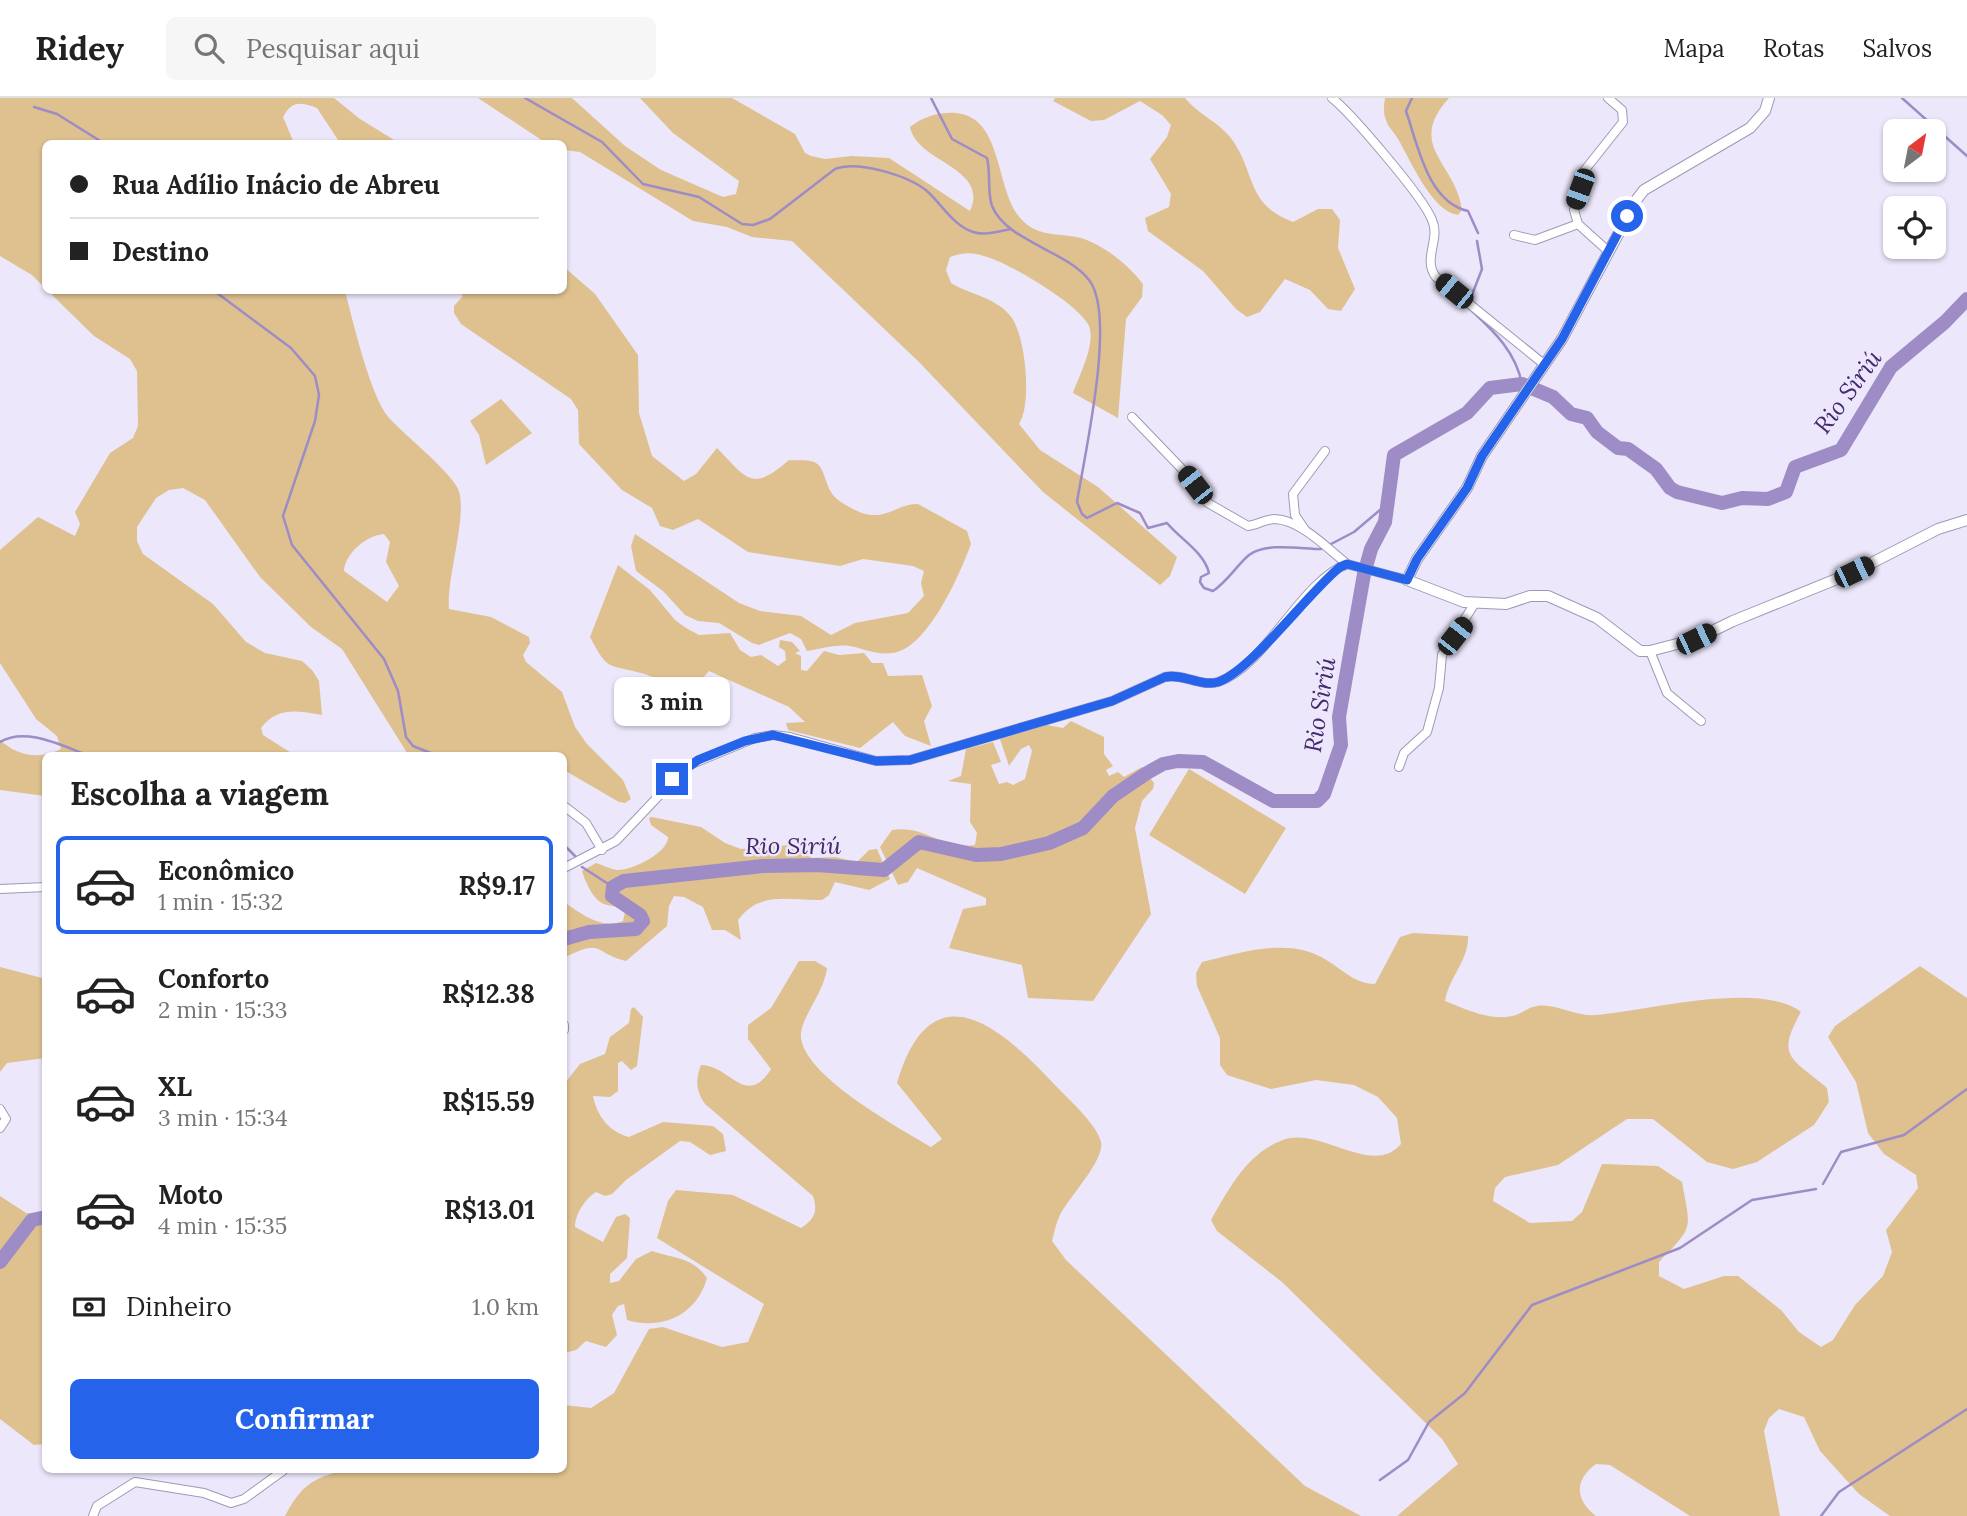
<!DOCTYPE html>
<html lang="pt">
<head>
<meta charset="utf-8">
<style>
	:root { --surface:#fff; --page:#f6f6f6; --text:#222; --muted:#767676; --line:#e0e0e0; --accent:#2563eb }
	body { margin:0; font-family:Lora,serif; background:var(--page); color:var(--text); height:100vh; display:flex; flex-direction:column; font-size:26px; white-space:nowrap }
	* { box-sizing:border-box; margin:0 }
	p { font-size:23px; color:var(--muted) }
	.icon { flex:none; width:38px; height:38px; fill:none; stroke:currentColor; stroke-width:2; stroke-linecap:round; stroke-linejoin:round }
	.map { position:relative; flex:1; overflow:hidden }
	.drawer { position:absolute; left:42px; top:654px; width:525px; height:721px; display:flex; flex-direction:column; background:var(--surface); border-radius:10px; box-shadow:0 2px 5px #0004 }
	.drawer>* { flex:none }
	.banner { position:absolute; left:42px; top:42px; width:525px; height:154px; border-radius:10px; box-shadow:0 2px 5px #0004; display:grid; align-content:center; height:154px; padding:0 28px; background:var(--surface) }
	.needle { width:46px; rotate:32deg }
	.buttons { position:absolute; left:1883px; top:21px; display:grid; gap:14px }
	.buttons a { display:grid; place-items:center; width:63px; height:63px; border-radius:10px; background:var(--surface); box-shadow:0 2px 5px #0004; font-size:35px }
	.end { position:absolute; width:32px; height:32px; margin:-16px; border:9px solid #2563eb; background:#fff; box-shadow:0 0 0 4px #fff }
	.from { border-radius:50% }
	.bubble { position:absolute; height:49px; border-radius:10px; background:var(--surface); box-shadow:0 2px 5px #0004; font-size:23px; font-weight:800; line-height:49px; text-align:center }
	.car { position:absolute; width:21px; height:42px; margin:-21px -10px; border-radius:9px; box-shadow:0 0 5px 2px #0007; background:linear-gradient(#222 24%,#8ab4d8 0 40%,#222 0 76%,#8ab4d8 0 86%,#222 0) }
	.banner b { display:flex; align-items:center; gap:24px; height:66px; font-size:26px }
	.banner b+b { border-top:2px solid var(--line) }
	.banner i { width:18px; height:18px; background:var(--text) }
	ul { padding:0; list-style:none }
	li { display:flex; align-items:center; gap:21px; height:98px; margin:0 14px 10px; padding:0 14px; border:4px solid transparent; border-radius:10px }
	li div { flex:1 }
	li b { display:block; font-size:26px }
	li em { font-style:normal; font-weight:800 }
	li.current { border-color:var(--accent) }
	li>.icon { width:63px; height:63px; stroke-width:1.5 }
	h2 { padding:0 28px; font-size:32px; line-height:84px }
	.pay { display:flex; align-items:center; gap:18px; height:77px; padding:0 28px; font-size:26px }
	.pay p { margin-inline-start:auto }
	.primary-button { display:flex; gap:14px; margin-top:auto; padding:14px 28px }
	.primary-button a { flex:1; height:80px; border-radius:10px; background:var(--accent); color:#fff; font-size:28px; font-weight:800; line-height:80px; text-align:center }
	header { display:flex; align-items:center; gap:42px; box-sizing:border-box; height:98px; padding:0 35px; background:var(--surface); border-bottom:2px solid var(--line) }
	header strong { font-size:33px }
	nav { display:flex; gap:38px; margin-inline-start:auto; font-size:24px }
	.search { width:490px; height:63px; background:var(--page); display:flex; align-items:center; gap:18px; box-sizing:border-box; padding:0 24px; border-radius:10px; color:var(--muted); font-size:26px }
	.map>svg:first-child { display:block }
</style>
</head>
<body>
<header>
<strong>Ridey</strong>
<div class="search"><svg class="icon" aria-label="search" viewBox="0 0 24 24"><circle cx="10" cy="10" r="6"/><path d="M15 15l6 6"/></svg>Pesquisar aqui</div>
<nav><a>Mapa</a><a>Rotas</a><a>Salvos</a></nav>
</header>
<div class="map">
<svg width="1967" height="1418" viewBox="0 0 1967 1418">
	<rect width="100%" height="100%" fill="#ece7fb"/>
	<g fill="#dec18f" fill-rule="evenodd">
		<path d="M0,0H334L360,21L399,45H340L317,10C301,4 292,2 283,19L294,45L46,46L45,190L32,177L0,158Z"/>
		<path d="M478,0H572L625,48L661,72L723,99L736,96L739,83L673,35L640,0H732L795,36L805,55L811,58L825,61L852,58L889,60L970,113C990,69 917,65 910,29C923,19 938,14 955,15C1005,18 994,96 1023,123C1042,142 1067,133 1089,143C1110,152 1129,168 1143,186L1142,199L1126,221L1118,320L1073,295C1079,278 1096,246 1089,228C1080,207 1009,165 987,159C973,154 964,154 950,159L946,172L951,185C971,197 998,200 1012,220C1026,241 1032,306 1019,326L1040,352L1098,389L1177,459L1170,478L1160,487L1043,394L919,264L792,143L752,139L727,129L693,123L580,54L564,52V46L546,45Z"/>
		<path d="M1055,0H1185C1198,16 1218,24 1230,39C1256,72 1245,107 1293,124L1318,111H1332L1340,122L1338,150L1355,191L1341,213L1328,211L1310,192L1285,181L1260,214L1247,219L1236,211L1203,173L1148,133L1145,120L1169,109L1171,96L1150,61L1167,39L1171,27L1162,17L1140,3L1104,22L1091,23L1053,3Z"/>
		<path d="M1385,0H1449C1405,48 1457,66 1462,112L1458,117C1432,114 1410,61 1398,41C1394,34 1388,29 1386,22C1383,15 1384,7 1385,0Z"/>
		<path d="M564,169L595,196L638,257L639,315L652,358L684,383L696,376L717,350C748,382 752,394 789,362C797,363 809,361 816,365C825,371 825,385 831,394C836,403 852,411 862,415C887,423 898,405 918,406L967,433L971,446C960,476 927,552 892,555C876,557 865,551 850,548C837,546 820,551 807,553L801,541L790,535L759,547L752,545L719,525L698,523L685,517L663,493L636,473L631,448L635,436L739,505L760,513L801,518L831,537L855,525L908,515L924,498L921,485L924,473L913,468L863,461L840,468L748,454L698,421L673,432L660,428L652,410L622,392L579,346L578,312L571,301L461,226L454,215V208L463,198L458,193L564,192Z"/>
		<path d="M48,193H345C353,223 370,298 389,320C406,338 446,370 457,389C470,411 446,479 449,511L491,519L529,539L530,545L523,557L526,564L562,594L575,629L587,646L623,682L631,701L625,705L619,704L564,672V658H409L342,551L311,529L260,479L205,402L183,390L169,392L156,400L137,429V443L143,456L213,506L246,544L265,555L302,563L312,572L319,583L322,617C298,613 278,608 261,630L263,637L296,658H46L45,698L0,692V642C17,658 40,662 61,651L57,638L36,621L0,565V452L38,419L75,438L80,426L75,414L110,355L133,340L138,328L137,273L130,261L94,238ZM384,436L390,444L386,464L399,488L387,504L344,473C345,455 367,437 384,436Z"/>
		<polygon points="501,301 532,335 486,367 479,337 470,323"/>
		<path d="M618,467L650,492L675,522L686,530L699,537L730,535L740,552L751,559L761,557L778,568L786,562L785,553L779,549L780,542L792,544L800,553L795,555L801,558V572L807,573L824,553L839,557L864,555L872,565H883L888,578L922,577L932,608L924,623L931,648L905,638L893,624L860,650L788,632L786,625L805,624L789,609L709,573L688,597C673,590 657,579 641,575C607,566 608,573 590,539Z"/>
		<path d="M1071,623L1104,639V656L1113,668L1106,672L1109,678L1118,674L1124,679L1142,669L1154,685L1153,691L1142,703L1135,730L1151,816L1093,903L1028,900L1022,867L949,850L963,811L986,807V800L917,770L908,784L898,787L880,749L892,732C927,727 940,752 975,747L977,735L970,724L971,686L948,683L961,678L966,651L993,644L1001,664L991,667L999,686L1007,684L1013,687L1025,681L1032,653L1029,647L1021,651L1009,668L1000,641L1047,627L1063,630Z"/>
		<polygon points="1189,671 1286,730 1245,796 1149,737"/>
		<path d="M652,719L701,729L725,745L741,751L789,747L812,760L835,759L857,764L869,752L877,751L890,781L869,792L835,784L829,797L822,802C789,803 760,792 738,822L741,842L725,832H712L703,809L684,799L674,798L669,808L667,828L626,863C594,856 604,839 564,860V804C582,816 601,832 623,823L625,814C617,807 613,809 604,806C593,802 585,783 582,773L596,765C602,767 610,771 617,772C632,773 669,754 668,739L651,727L649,720Z"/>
		<path d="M1413,835L1468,838C1469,862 1449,879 1445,903C1465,911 1489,923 1512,918C1520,917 1528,909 1537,908C1555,905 1576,919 1595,917C1646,913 1759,882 1801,914C1775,960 1792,960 1827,990L1829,1004L1814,1027L1757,1064L1733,1071L1707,1064L1653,1021H1627L1558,1067L1505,1079L1495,1090L1493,1103L1530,1125L1572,1123L1582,1114L1602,1066L1658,1068L1682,1084C1691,1133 1694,1128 1659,1164V1178L1684,1191L1724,1178H1738L1781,1212L1799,1234L1821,1249L1833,1242L1855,1207L1883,1178L1892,1154L1886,1132L1918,1090L1916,1077L1884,1056L1868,1035L1856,984L1828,939L1835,928L1920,868L1967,900V1418H1890L1859,1396L1820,1353L1804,1319L1779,1311L1769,1320L1764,1333L1780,1418H1690L1610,1367L1596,1366C1574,1382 1575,1402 1596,1418H1397L1458,1366L1442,1341L1282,1184L1217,1133L1211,1122C1229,1091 1247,1055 1283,1042C1320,1028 1372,1080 1401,1046L1397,1020L1378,999L1354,987L1316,982L1271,991L1227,977L1220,967V940L1197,888L1196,875L1202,864C1239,855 1287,839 1323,860C1341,870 1354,886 1375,886L1400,839Z"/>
		<path d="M799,863H815L827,870C824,894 803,917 801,935C797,975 901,1031 931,1049L942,1041L897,985C931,870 999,927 1054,986C1067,1000 1097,1026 1101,1044C1105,1062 1068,1100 1060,1117C1056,1125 1054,1135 1052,1143L1066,1162L1305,1388L1361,1418H285C301,1388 312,1380 345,1372H564V1307L591,1310L614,1295L649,1231L663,1229L722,1249L748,1244L764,1206L657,1140L668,1103L676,1092L733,1097L801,1130C815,1121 818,1113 813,1098L705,1006C696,992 695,983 701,967C730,967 746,1011 771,971L748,941V927L771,910Z"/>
		<polygon points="0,869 46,881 45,960 7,965 0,974"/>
		<path d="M634,909L643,919L637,968L631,972L622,963L618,965V993L610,999L593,998C597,1018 609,1034 629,1039L663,1024L713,1028L723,1036L726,1053L710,1057L690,1044L680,1043L626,1082L612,1096L605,1098L596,1094C585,1101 575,1116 575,1129L603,1144L616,1119L625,1116L630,1120L627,1160L610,1176V1185L619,1183L636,1161L652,1153C672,1160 693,1159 707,1180C697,1216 663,1233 627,1222L624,1206L618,1208L612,1217L617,1237L606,1249L586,1243L576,1252L564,1255V986L580,966L605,956L610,939L629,925L631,911Z"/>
		<polygon points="0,1098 26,1115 41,1116 45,1111 45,1346 34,1347 0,1321"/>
	</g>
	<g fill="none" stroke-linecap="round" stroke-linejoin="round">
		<g stroke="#9d8cc5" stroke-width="2.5">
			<path d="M525,0L602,44L643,86L699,99L742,126L753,127L770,121L835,71C858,62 910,78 928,94C943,108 954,128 973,134C985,138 999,133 1011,131"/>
			<path d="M931,0L952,41L987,60C991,75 987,94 992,108C1006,143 1067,153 1089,182C1117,217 1084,359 1077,404L1082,416L1087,420L1117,405L1140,415L1148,430L1167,425C1180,441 1204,454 1209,475L1201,479L1200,484L1204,490L1213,493C1228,483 1236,468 1249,457C1266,444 1301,451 1321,451"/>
			<path d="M1412,0L1406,13C1418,48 1428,104 1468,113L1478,135"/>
			<polyline points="1902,0 1967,58"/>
			<polyline points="34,9 57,16 105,46"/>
			<polyline points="213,192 291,250 315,278 319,297 315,323 283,418 292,447 384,561 398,593 406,639 413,648 438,658"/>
			<polyline points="1470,202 1482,171 1477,143"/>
			<path d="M1472,213C1495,234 1516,255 1522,286"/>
			<polyline points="1331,446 1354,434 1387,406"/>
			<path d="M0,644C26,628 64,649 90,658"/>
			<polyline points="564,747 576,759"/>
			<polyline points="582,769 613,789"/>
			<polyline points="1823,1086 1841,1054 1904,1037 1967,991"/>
			<polyline points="1380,1382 1408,1362 1429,1324 1465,1295 1532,1207 1680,1150 1752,1102 1816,1091"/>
			<polyline points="1821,1418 1839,1394 1967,1311"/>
		</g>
		<g stroke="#9d8cc5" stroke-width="14">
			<polyline points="564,841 589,834 636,831 643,823 640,817 612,798 613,789 624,783 763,768 817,767 884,772 919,744 976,757 1001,756 1049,745 1083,730 1113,698 1147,675 1163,666 1178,663 1203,664 1273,703 1317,703 1324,696 1341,647 1339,619 1364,476 1371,451 1385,424 1394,357 1467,315 1490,290 1522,286 1553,299 1571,316 1587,320 1597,334 1618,350 1628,351 1656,371 1670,390 1677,394 1722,405 1742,400 1768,401 1786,394 1795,369 1841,352 1891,269 1945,224 1967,201"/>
			<polyline points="0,1164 32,1122 46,1119"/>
		</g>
		<g stroke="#a198b7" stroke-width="10">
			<g id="street">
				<path d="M1332,0C1351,15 1424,100 1432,122C1441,141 1422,161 1436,179L1545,267"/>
				<polyline points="1608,0 1622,12 1623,24 1584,73 1574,112 1578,126 1608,153"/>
				<polyline points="1514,137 1535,142 1578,126"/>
				<path d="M1132,319L1181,370L1208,405L1248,428C1257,427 1266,421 1275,421C1301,422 1328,451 1347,466"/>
				<polyline points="1305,432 1295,417 1293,396 1325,353"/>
				<polyline points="1650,553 1667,595 1701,623"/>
				<polyline points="1399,669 1404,655 1427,634 1439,590 1442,557 1475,505"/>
				<polyline points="564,708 586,725 602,752"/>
				<path d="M564,770L616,743L687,668L755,640L773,637L790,639L876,663L910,662L1112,603L1165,579C1183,575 1200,589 1218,584C1266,568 1300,484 1347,466L1407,482"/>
				<polyline points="0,791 46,789"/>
				<polyline points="564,927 564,932"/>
				<polyline points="0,1011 6,1021 0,1030"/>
				<polyline points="93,1418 97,1408 135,1384 204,1395 231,1405 244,1401 284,1372"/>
			</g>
		</g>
		<g stroke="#a198b7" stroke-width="12">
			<polyline id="secondary" points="1769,0 1765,13 1750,30 1644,92 1637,101 1562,241 1482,358 1467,390 1417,461 1407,482 1464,504 1506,506 1530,498 1548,498 1597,520 1640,553 1650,553 1696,541 1733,523 1854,474 1938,431 1967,422"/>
		</g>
		<use href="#street" stroke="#fff" stroke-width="8"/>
		<use href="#secondary" stroke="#fff" stroke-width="10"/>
	</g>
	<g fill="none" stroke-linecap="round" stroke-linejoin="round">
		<path stroke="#2563eb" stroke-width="9" d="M672,681L698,662L745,643L773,637L876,663L910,662L1112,603L1165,579C1183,575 1200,589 1218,584C1251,573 1308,495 1340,469L1347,466L1407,482L1417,461L1467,390L1482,358L1562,241L1627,118"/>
	</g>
	<g text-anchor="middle" stroke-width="5" stroke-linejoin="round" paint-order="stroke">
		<g font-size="24" font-style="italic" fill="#442a6e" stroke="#ece7fb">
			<text transform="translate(1848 294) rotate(-54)" y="8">Rio Siriú</text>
			<text transform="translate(1320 607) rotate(-81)" y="8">Rio Siriú</text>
			<text x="793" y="756">Rio Siriú</text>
		</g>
	</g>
</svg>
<div class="buttons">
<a><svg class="needle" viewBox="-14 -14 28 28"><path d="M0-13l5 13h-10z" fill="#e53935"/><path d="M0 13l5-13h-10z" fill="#767676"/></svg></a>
<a><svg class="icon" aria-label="locate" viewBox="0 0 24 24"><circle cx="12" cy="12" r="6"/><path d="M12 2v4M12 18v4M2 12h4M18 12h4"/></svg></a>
</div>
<i class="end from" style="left:1627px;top:118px"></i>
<i class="end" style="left:672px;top:681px"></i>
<div class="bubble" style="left:614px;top:579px;width:116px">3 min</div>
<i class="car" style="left:1580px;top:91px;rotate:200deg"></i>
<i class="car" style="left:1454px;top:193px;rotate:309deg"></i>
<i class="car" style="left:1195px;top:387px;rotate:322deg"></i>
<i class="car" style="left:1854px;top:474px;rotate:64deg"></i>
<i class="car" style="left:1455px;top:538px;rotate:38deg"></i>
<i class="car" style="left:1696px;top:541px;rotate:64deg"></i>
<div class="banner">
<b><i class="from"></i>Rua Adílio Inácio de Abreu</b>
<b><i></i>Destino</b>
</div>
<section class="drawer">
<h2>Escolha a viagem</h2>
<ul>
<li class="current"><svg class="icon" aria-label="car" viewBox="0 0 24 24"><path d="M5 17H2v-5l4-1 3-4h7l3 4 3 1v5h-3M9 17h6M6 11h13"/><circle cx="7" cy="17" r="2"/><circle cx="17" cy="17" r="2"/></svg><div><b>Econômico</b><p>1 min · 15:32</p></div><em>R$9.17</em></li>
<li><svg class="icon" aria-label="car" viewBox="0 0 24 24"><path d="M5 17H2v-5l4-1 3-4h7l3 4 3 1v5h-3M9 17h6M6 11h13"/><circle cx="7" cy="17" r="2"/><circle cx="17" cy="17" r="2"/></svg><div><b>Conforto</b><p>2 min · 15:33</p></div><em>R$12.38</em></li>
<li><svg class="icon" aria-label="car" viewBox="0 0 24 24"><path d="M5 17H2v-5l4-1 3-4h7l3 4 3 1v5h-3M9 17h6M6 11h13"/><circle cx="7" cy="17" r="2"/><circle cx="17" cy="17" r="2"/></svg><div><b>XL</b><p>3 min · 15:34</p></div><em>R$15.59</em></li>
<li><svg class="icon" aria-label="car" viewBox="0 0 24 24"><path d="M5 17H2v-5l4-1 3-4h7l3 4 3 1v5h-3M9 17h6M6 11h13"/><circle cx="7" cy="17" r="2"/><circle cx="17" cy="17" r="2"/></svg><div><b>Moto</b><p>4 min · 15:35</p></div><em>R$13.01</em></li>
</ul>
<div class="pay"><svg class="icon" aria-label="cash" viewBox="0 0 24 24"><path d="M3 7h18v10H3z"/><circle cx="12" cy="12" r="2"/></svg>Dinheiro<p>1.0 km</p></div>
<div class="primary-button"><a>Confirmar</a></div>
</section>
</div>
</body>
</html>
